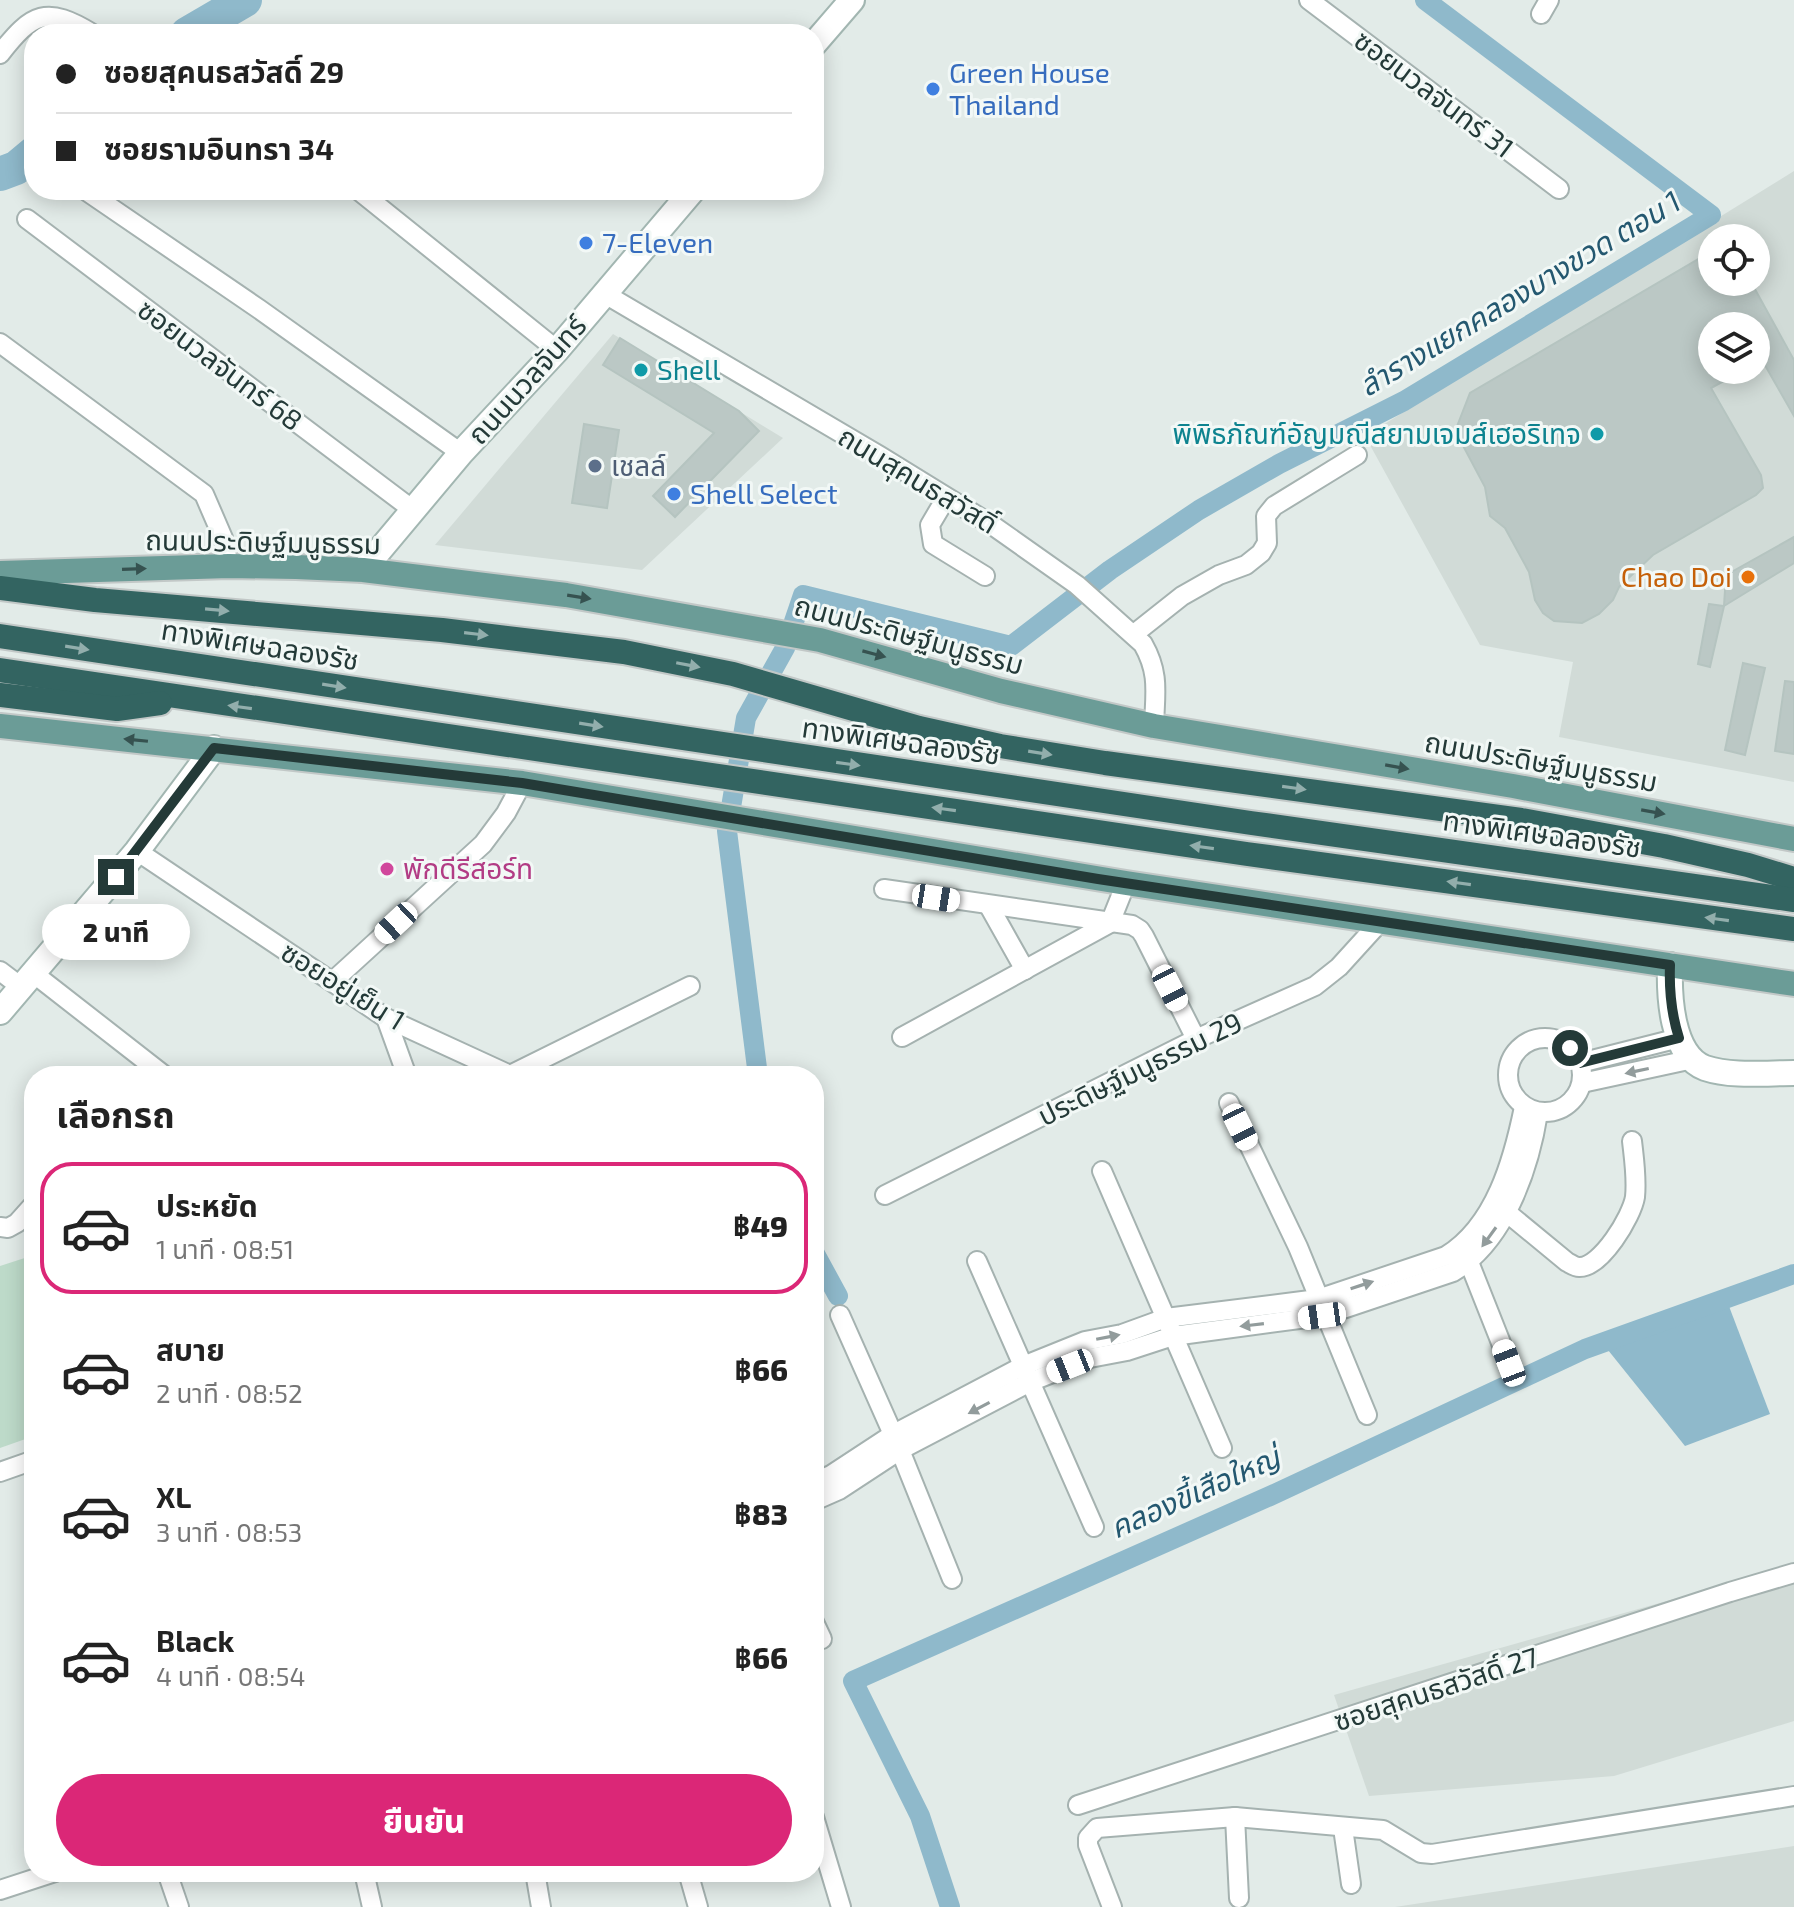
<!DOCTYPE html>
<html lang="th">
<head>
<meta charset="utf-8">
<style>
	:root { --surface:#fff; --page:#f2f2f2; --text:#222; --muted:#767676; --line:#e0e0e0; --accent:#db2777 }
	body { margin:0; font-family:"Exo 2","Noto Sans Thai",sans-serif; background:var(--page); color:var(--text); height:100vh; display:flex; flex-direction:column; font-size:30px; white-space:nowrap }
	* { box-sizing:border-box; margin:0 }
	p { font-size:26px; color:var(--muted) }
	.icon { flex:none; width:44px; height:44px; fill:none; stroke:currentColor; stroke-width:2; stroke-linecap:round; stroke-linejoin:round }
	.map { position:relative; flex:1; overflow:hidden }
	.details { position:absolute; left:24px; top:1066px; width:800px; height:816px; display:flex; flex-direction:column; background:var(--surface); border-radius:32px; box-shadow:0 4px 20px #0003 }
	.details>* { flex:none }
	.banner { position:absolute; left:24px; top:24px; width:800px; height:176px; border-radius:32px; box-shadow:0 4px 20px #0003; display:grid; align-content:center; height:176px; padding:0 32px; background:var(--surface) }
	.fabs { position:absolute; left:1698px; top:224px; display:grid; gap:16px }
	.fabs a { display:grid; place-items:center; width:72px; height:72px; border-radius:50%; background:var(--surface); box-shadow:0 4px 20px #0003; font-size:40px }
	.end { position:absolute; width:36px; height:36px; margin:-18px; border:10px solid #243a38; background:#fff; box-shadow:0 0 0 4px #fff }
	.from { border-radius:50% }
	.bubble { position:absolute; height:56px; border-radius:28px; background:var(--surface); box-shadow:0 4px 20px #0003; font-size:26px; font-weight:800; line-height:56px; text-align:center }
	.car { position:absolute; width:24px; height:48px; margin:-24px -12px; border-radius:10px; box-shadow:0 0 6px 2px #0007; background:linear-gradient(#fff 24%,#345 0 40%,#fff 0 76%,#345 0 86%,#fff 0) }
	.banner b { display:flex; align-items:center; gap:28px; height:76px; font-size:30px }
	.banner b+b { border-top:2px solid var(--line) }
	.banner i { width:20px; height:20px; background:var(--text) }
	ul { padding:0; list-style:none }
	li { display:flex; align-items:center; gap:24px; height:132px; margin:0 16px 12px; padding:0 16px; border:4px solid transparent; border-radius:32px }
	li div { flex:1 }
	li b { display:block; font-size:30px }
	li em { font-style:normal; font-weight:800 }
	li.on { border-color:var(--accent) }
	li>.icon { width:72px; height:72px; stroke-width:1.5 }
	h2 { padding:0 32px; font-size:36px; line-height:96px }
	.primary-button { display:flex; gap:16px; margin-top:auto; padding:16px 32px }
	.primary-button a { flex:1; height:92px; border-radius:48px; background:var(--accent); color:#fff; font-size:32px; font-weight:800; line-height:92px; text-align:center }
	.map>svg:first-child { display:block }
</style>
</head>
<body>
<div class="map">
<svg width="1794" height="1907" viewBox="0 0 1794 1907">
	<rect width="100%" height="100%" fill="#e2ebe8"/>
	<g fill="#d1dbd7" fill-rule="evenodd">
		<path d="M1794,171V782L1559,737L1573,662L1480,645L1365,436ZM1712,238H1756V282H1712ZM1712,326H1756V370H1712Z"/>
		<polygon points="613,334 783,438 642,570 435,545"/>
		<polygon points="1794,1565 1794,1721 1614,1776 1369,1796 1334,1695"/>
		<polygon points="1794,1846 1794,1907 1395,1907"/>
	</g>
	<polygon fill="#bddac9" points="34,1255 34,1436 0,1448 0,1266"/>
	<polygon fill="#8fb9cb" points="1727,1301 1770,1414 1685,1446 1608,1350"/>
	<g fill="none" stroke-linecap="round" stroke-linejoin="round">
		<g stroke="#8fb9cb" stroke-width="20">
			<polyline points="758,1076 727,831 746,718 785,648 803,595 1011,646 1110,570 1199,510 1279,464 1404,401 1711,215 1425,0"/>
			<polyline points="814,1252 838,1296"/>
			<polyline points="950,1907 920,1816 853,1681 1270,1496 1585,1349 1794,1274"/>
		</g>
		<g stroke="#8fb9cb" stroke-width="34">
			<polyline points="187,34 245,0"/>
			<polyline points="0,174 16,168 34,153"/>
		</g>
	</g>
	<g fill="#bbc8c5" stroke="#b5c4c0" stroke-width="2">
		<polygon points="1712,251 1712,282 1751,282 1794,360 1794,416 1762,360 1756,363 1756,326 1712,326 1712,370 1744,370 1711,388 1761,475 1763,488 1756,495 1653,555 1619,587 1613,600 1599,614 1582,623 1554,621 1543,613 1535,600 1529,572 1505,528 1490,516 1485,487 1459,438 1456,429 1470,393"/>
		<polygon points="620,338 739,411 759,431 675,517 653,496 714,433 603,365"/>
		<polygon points="584,424 619,430 607,508 572,503"/>
		<polygon points="1794,537 1794,563 1724,606 1726,575"/>
		<polygon points="1709,604 1724,606 1710,667 1698,664"/>
		<polygon points="1743,663 1765,668 1745,755 1725,750"/>
		<polygon points="1785,681 1794,682 1794,754 1775,751"/>
	</g>
	<g fill="none" stroke-linecap="round" stroke-linejoin="round">
		<g stroke="#a5b2b0" stroke-width="22">
			<g id="street">
				<polyline points="1309,0 1559,189"/>
				<polyline points="1541,14 1549,0"/>
				<path d="M0,54C32,13 46,5 93,34"/>
				<polyline points="85,190 259,309 461,453"/>
				<polyline points="358,190 557,350"/>
				<polyline points="27,219 413,510"/>
				<path d="M605,294L880,456L992,525L1077,585L1143,644C1160,674 1155,693 1154,726"/>
				<polyline points="0,343 204,494 223,538 229,566"/>
				<polyline points="946,498 930,525 933,544 985,576"/>
				<polyline points="1134,634 1182,596 1219,575 1246,565 1261,553 1267,543 1266,516 1274,506 1357,455"/>
				<polyline points="137,851 386,1018 510,1075 690,986"/>
				<polyline points="884,889 1132,925 1140,930 1144,936 1196,1039"/>
				<polyline points="989,906 1025,970"/>
				<polyline points="0,971 21,987"/>
				<polyline points="33,973 165,1076"/>
				<polyline points="333,981 483,844 506,813 522,783"/>
				<polyline points="386,1018 407,1076"/>
				<polyline points="902,1037 1110,923 1126,883"/>
				<circle cx="1545" cy="1075" r="37"/>
				<polyline points="1580,1063 1679,1038"/>
				<polyline points="1582,1083 1693,1059"/>
				<polyline points="1229,1103 1298,1247 1367,1415"/>
				<polyline points="1102,1171 1222,1448"/>
				<polyline points="885,1195 1196,1039 1315,986 1339,967 1379,923"/>
				<path d="M1499,1206L1567,1262C1571,1264 1575,1267 1579,1267C1601,1268 1632,1216 1635,1197C1637,1178 1634,1159 1632,1141"/>
				<polyline points="0,1227 8,1228 17,1223 34,1204"/>
				<polyline points="1465,1252 1509,1363"/>
				<polyline points="977,1261 1094,1527"/>
				<polyline points="840,1315 900,1450 952,1579"/>
				<polyline points="0,1472 34,1460"/>
				<path d="M814,1482L831,1475L892,1435L1023,1366L1085,1341L1122,1334L1166,1318L1318,1299L1446,1256C1495,1226 1513,1161 1524,1107"/>
				<path d="M814,1501L839,1490L900,1450L1030,1382L1090,1358L1127,1351L1173,1336L1322,1316L1453,1272C1504,1242 1529,1170 1538,1113"/>
				<polyline points="814,1622 822,1639"/>
				<polyline points="1078,1805 1730,1592 1794,1573"/>
				<polyline points="814,1817 841,1907"/>
				<polyline points="1235,1817 1239,1898"/>
				<polyline points="1343,1828 1351,1884"/>
				<polyline points="167,1872 179,1907"/>
				<polyline points="364,1872 372,1907"/>
				<polyline points="535,1872 541,1907"/>
				<polyline points="688,1872 698,1907"/>
				<polyline points="0,1890 55,1872"/>
				<polyline points="1112,1907 1088,1845 1088,1838 1097,1828 1235,1817 1383,1830 1421,1853 1432,1854 1794,1796"/>
			</g>
		</g>
		<g stroke="#a2b6b1" stroke-width="28">
			<g id="secondary">
				<polyline points="814,44 852,0"/>
				<polyline points="363,570 461,453 557,350 693,190"/>
				<path d="M1670,965C1669,995 1671,1055 1705,1068C1732,1077 1766,1073 1794,1073"/>
				<polyline points="0,1012 137,851 214,748"/>
			</g>
		</g>
		<g stroke="#c2c8c7" stroke-width="28">
			<g id="primary">
				<polyline points="0,573 229,566 296,567 363,570 566,595 820,640 1001,691 1154,726 1513,786 1794,839"/>
				<polyline points="0,726 522,783 1126,883 1794,984"/>
			</g>
		</g>
		<g stroke="#c2c8c7" stroke-width="28">
			<g id="highway">
				<polyline points="0,588 95,600 442,630 624,652 733,674 919,728 1000,746 1105,763 1521,820 1664,846 1748,865 1794,879"/>
				<polyline points="0,636 1251,823 1794,900"/>
				<polyline points="0,670 1247,854 1794,929"/>
				<polyline points="0,695 117,709 160,703"/>
			</g>
		</g>
		<use href="#street" stroke="#fff" stroke-width="18"/>
		<use href="#secondary" stroke="#fff" stroke-width="24"/>
		<use href="#primary" stroke="#6b9c97" stroke-width="24"/>
		<use href="#highway" stroke="#336461" stroke-width="24"/>
	</g>
	<defs><path id="oneway-solid" d="M-6-.8H1V-3.2L6.5 0L1 3.2V.8H-6Z" transform="scale(2)"/></defs>
	<g fill="#365250">
		<use href="#oneway-solid" transform="translate(134 569) rotate(-2)"/>
		<use href="#oneway-solid" transform="translate(579 597) rotate(9)"/>
		<use href="#oneway-solid" transform="translate(874 654) rotate(15)"/>
		<use href="#oneway-solid" transform="translate(136 740) rotate(-174)"/>
		<use href="#oneway-solid" transform="translate(1397 767) rotate(10)"/>
		<use href="#oneway-solid" transform="translate(1653 812) rotate(10)"/>
	</g>
	<g fill="#92aeac">
		<use href="#oneway-solid" transform="translate(217 610) rotate(5)"/>
		<use href="#oneway-solid" transform="translate(476 634) rotate(7)"/>
		<use href="#oneway-solid" transform="translate(77 648) rotate(9)"/>
		<use href="#oneway-solid" transform="translate(688 665) rotate(11)"/>
		<use href="#oneway-solid" transform="translate(334 686) rotate(9)"/>
		<use href="#oneway-solid" transform="translate(240 707) rotate(-172)"/>
		<use href="#oneway-solid" transform="translate(591 725) rotate(9)"/>
		<use href="#oneway-solid" transform="translate(1040 753) rotate(9)"/>
		<use href="#oneway-solid" transform="translate(848 764) rotate(8)"/>
		<use href="#oneway-solid" transform="translate(1294 788) rotate(8)"/>
		<use href="#oneway-solid" transform="translate(944 809) rotate(-172)"/>
		<use href="#oneway-solid" transform="translate(1202 847) rotate(-172)"/>
		<use href="#oneway-solid" transform="translate(1459 883) rotate(-172)"/>
		<use href="#oneway-solid" transform="translate(1717 919) rotate(-172)"/>
	</g>
	<g fill="#929c9c">
		<use href="#oneway-solid" transform="translate(1637 1071) rotate(168)"/>
		<use href="#oneway-solid" transform="translate(1489 1237) rotate(126)"/>
		<use href="#oneway-solid" transform="translate(1362 1285) rotate(-18)"/>
		<use href="#oneway-solid" transform="translate(1252 1325) rotate(173)"/>
		<use href="#oneway-solid" transform="translate(1108 1337) rotate(-11)"/>
		<use href="#oneway-solid" transform="translate(979 1408) rotate(152)"/>
	</g>
	<g fill="none" stroke-linecap="round" stroke-linejoin="round">
		<path stroke="#243a38" stroke-width="10" d="M116,877L214,748L522,783L1098,879L1670,965C1669,991 1671,1013 1679,1038L1580,1063L1570,1048"/>
	</g>
	<g fill="#3f7fe0" stroke="#f2f8f6" stroke-width="3">
		<circle cx="933" cy="89" r="8"/>
		<circle cx="586" cy="243" r="8"/>
		<circle cx="674" cy="494" r="8"/>
	</g>
	<g fill="#0f9aa8" stroke="#f2f8f6" stroke-width="3">
		<circle cx="641" cy="370" r="8"/>
		<circle cx="1597" cy="434" r="8"/>
	</g>
	<circle fill="#5c6f8a" stroke="#f2f8f6" stroke-width="3" cx="595" cy="466" r="8"/>
	<circle fill="#e8710a" stroke="#f2f8f6" stroke-width="3" cx="1748" cy="577" r="8"/>
	<circle fill="#d1479c" stroke="#f2f8f6" stroke-width="3" cx="387" cy="869" r="8"/>
	<g text-anchor="middle" stroke-width="6" stroke-linejoin="round" paint-order="stroke">
		<g font-size="28" fill="#366cbe" stroke="#f2f8f6" text-anchor="start">
			<text x="949" y="83">Green House<tspan x="949" dy="32">Thailand</tspan></text>
			<text x="602" y="253">7-Eleven</text>
			<text x="690" y="504">Shell Select</text>
		</g>
		<g font-size="28" fill="#243a38" stroke="#f2f8f6">
			<text transform="translate(1434 94) rotate(37)" y="10">ซอยนวลจันทร์ 31</text>
			<text transform="translate(220 365) rotate(37)" y="10">ซอยนวลจันทร์ 68</text>
			<text transform="translate(527 380) rotate(-48)" y="10">ถนนนวลจันทร์</text>
			<text transform="translate(918 480) rotate(31)" y="10">ถนนสุคนธสวัสดิ์</text>
			<text transform="translate(263 542) rotate(1)" y="10">ถนนประดิษฐ์มนูธรรม</text>
			<text transform="translate(909 635) rotate(15)" y="10">ถนนประดิษฐ์มนูธรรม</text>
			<text transform="translate(260 645) rotate(9)" y="10">ทางพิเศษฉลองรัช</text>
			<text transform="translate(901 741) rotate(8)" y="10">ทางพิเศษฉลองรัช</text>
			<text transform="translate(1541 762) rotate(10)" y="10">ถนนประดิษฐ์มนูธรรม</text>
			<text transform="translate(1542 834) rotate(8)" y="10">ทางพิเศษฉลองรัช</text>
			<text transform="translate(343 986) rotate(32)" y="10">ซอยอยู่เย็น 1</text>
			<text transform="translate(1140 1069) rotate(-26)" y="10">ประดิษฐ์มนูธรรม 29</text>
			<text transform="translate(1436 1689) rotate(-18)" y="10">ซอยสุคนธสวัสดิ์ 27</text>
		</g>
		<g font-size="28" fill="#0d838f" stroke="#f2f8f6" text-anchor="start">
			<text x="657" y="380">Shell</text>
			<text x="1581" y="444" text-anchor="end">พิพิธภัณฑ์อัญมณีสยามเจมส์เฮอริเทจ</text>
		</g>
		<g font-size="28" fill="#4e5e75" stroke="#f2f8f6" text-anchor="start">
			<text x="611" y="476">เชลล์</text>
		</g>
		<g font-size="28" fill="#c56008" stroke="#f2f8f6" text-anchor="end">
			<text x="1732" y="587">Chao Doi</text>
		</g>
		<g font-size="28" fill="#b23c85" stroke="#f2f8f6" text-anchor="start">
			<text x="403" y="879">พักดีรีสอร์ท</text>
		</g>
		<g font-size="30" font-style="italic" fill="#245870" stroke="#f2f8f6">
			<text transform="translate(1520 294) rotate(-31)" y="10">ลำรางแยกคลองบางขวด ตอน 1</text>
			<text transform="translate(1195 1493) rotate(-24)" y="10">คลองขี้เสือใหญ่</text>
		</g>
	</g>
</svg>
<div class="fabs">
<a><svg class="icon" aria-label="locate" viewBox="0 0 24 24"><circle cx="12" cy="12" r="6"/><path d="M12 2v4M12 18v4M2 12h4M18 12h4"/></svg></a>
<a><svg class="icon" aria-label="layers" viewBox="0 0 24 24"><path d="M12 4l9 5-9 5-9-5zM3 14l9 5 9-5"/></svg></a>
</div>
<i class="end from" style="left:1570px;top:1048px"></i>
<i class="end" style="left:116px;top:877px"></i>
<div class="bubble" style="left:42px;top:904px;width:148px">2 นาที</div>
<i class="car" style="left:936px;top:898px;rotate:99deg"></i>
<i class="car" style="left:396px;top:923px;rotate:227deg"></i>
<i class="car" style="left:1170px;top:988px;rotate:153deg"></i>
<i class="car" style="left:1240px;top:1127px;rotate:154deg"></i>
<i class="car" style="left:1322px;top:1316px;rotate:262deg"></i>
<i class="car" style="left:1509px;top:1363px;rotate:339deg"></i>
<i class="car" style="left:1070px;top:1366px;rotate:248deg"></i>
<div class="banner">
<b><i class="from"></i>ซอยสุคนธสวัสดิ์ 29</b>
<b><i></i>ซอยรามอินทรา 34</b>
</div>
<section class="details">
<h2>เลือกรถ</h2>
<ul>
<li class="on"><svg class="icon" aria-label="car" viewBox="0 0 24 24"><path d="M5 17H2v-5l4-1 3-4h7l3 4 3 1v5h-3M9 17h6M6 11h13"/><circle cx="7" cy="17" r="2"/><circle cx="17" cy="17" r="2"/></svg><div><b>ประหยัด</b><p>1 นาที · 08:51</p></div><em>฿49</em></li>
<li><svg class="icon" aria-label="car" viewBox="0 0 24 24"><path d="M5 17H2v-5l4-1 3-4h7l3 4 3 1v5h-3M9 17h6M6 11h13"/><circle cx="7" cy="17" r="2"/><circle cx="17" cy="17" r="2"/></svg><div><b>สบาย</b><p>2 นาที · 08:52</p></div><em>฿66</em></li>
<li><svg class="icon" aria-label="car" viewBox="0 0 24 24"><path d="M5 17H2v-5l4-1 3-4h7l3 4 3 1v5h-3M9 17h6M6 11h13"/><circle cx="7" cy="17" r="2"/><circle cx="17" cy="17" r="2"/></svg><div><b>XL</b><p>3 นาที · 08:53</p></div><em>฿83</em></li>
<li><svg class="icon" aria-label="car" viewBox="0 0 24 24"><path d="M5 17H2v-5l4-1 3-4h7l3 4 3 1v5h-3M9 17h6M6 11h13"/><circle cx="7" cy="17" r="2"/><circle cx="17" cy="17" r="2"/></svg><div><b>Black</b><p>4 นาที · 08:54</p></div><em>฿66</em></li>
</ul>
<div class="primary-button"><a>ยืนยัน</a></div>
</section>
</div>
</body>
</html>
